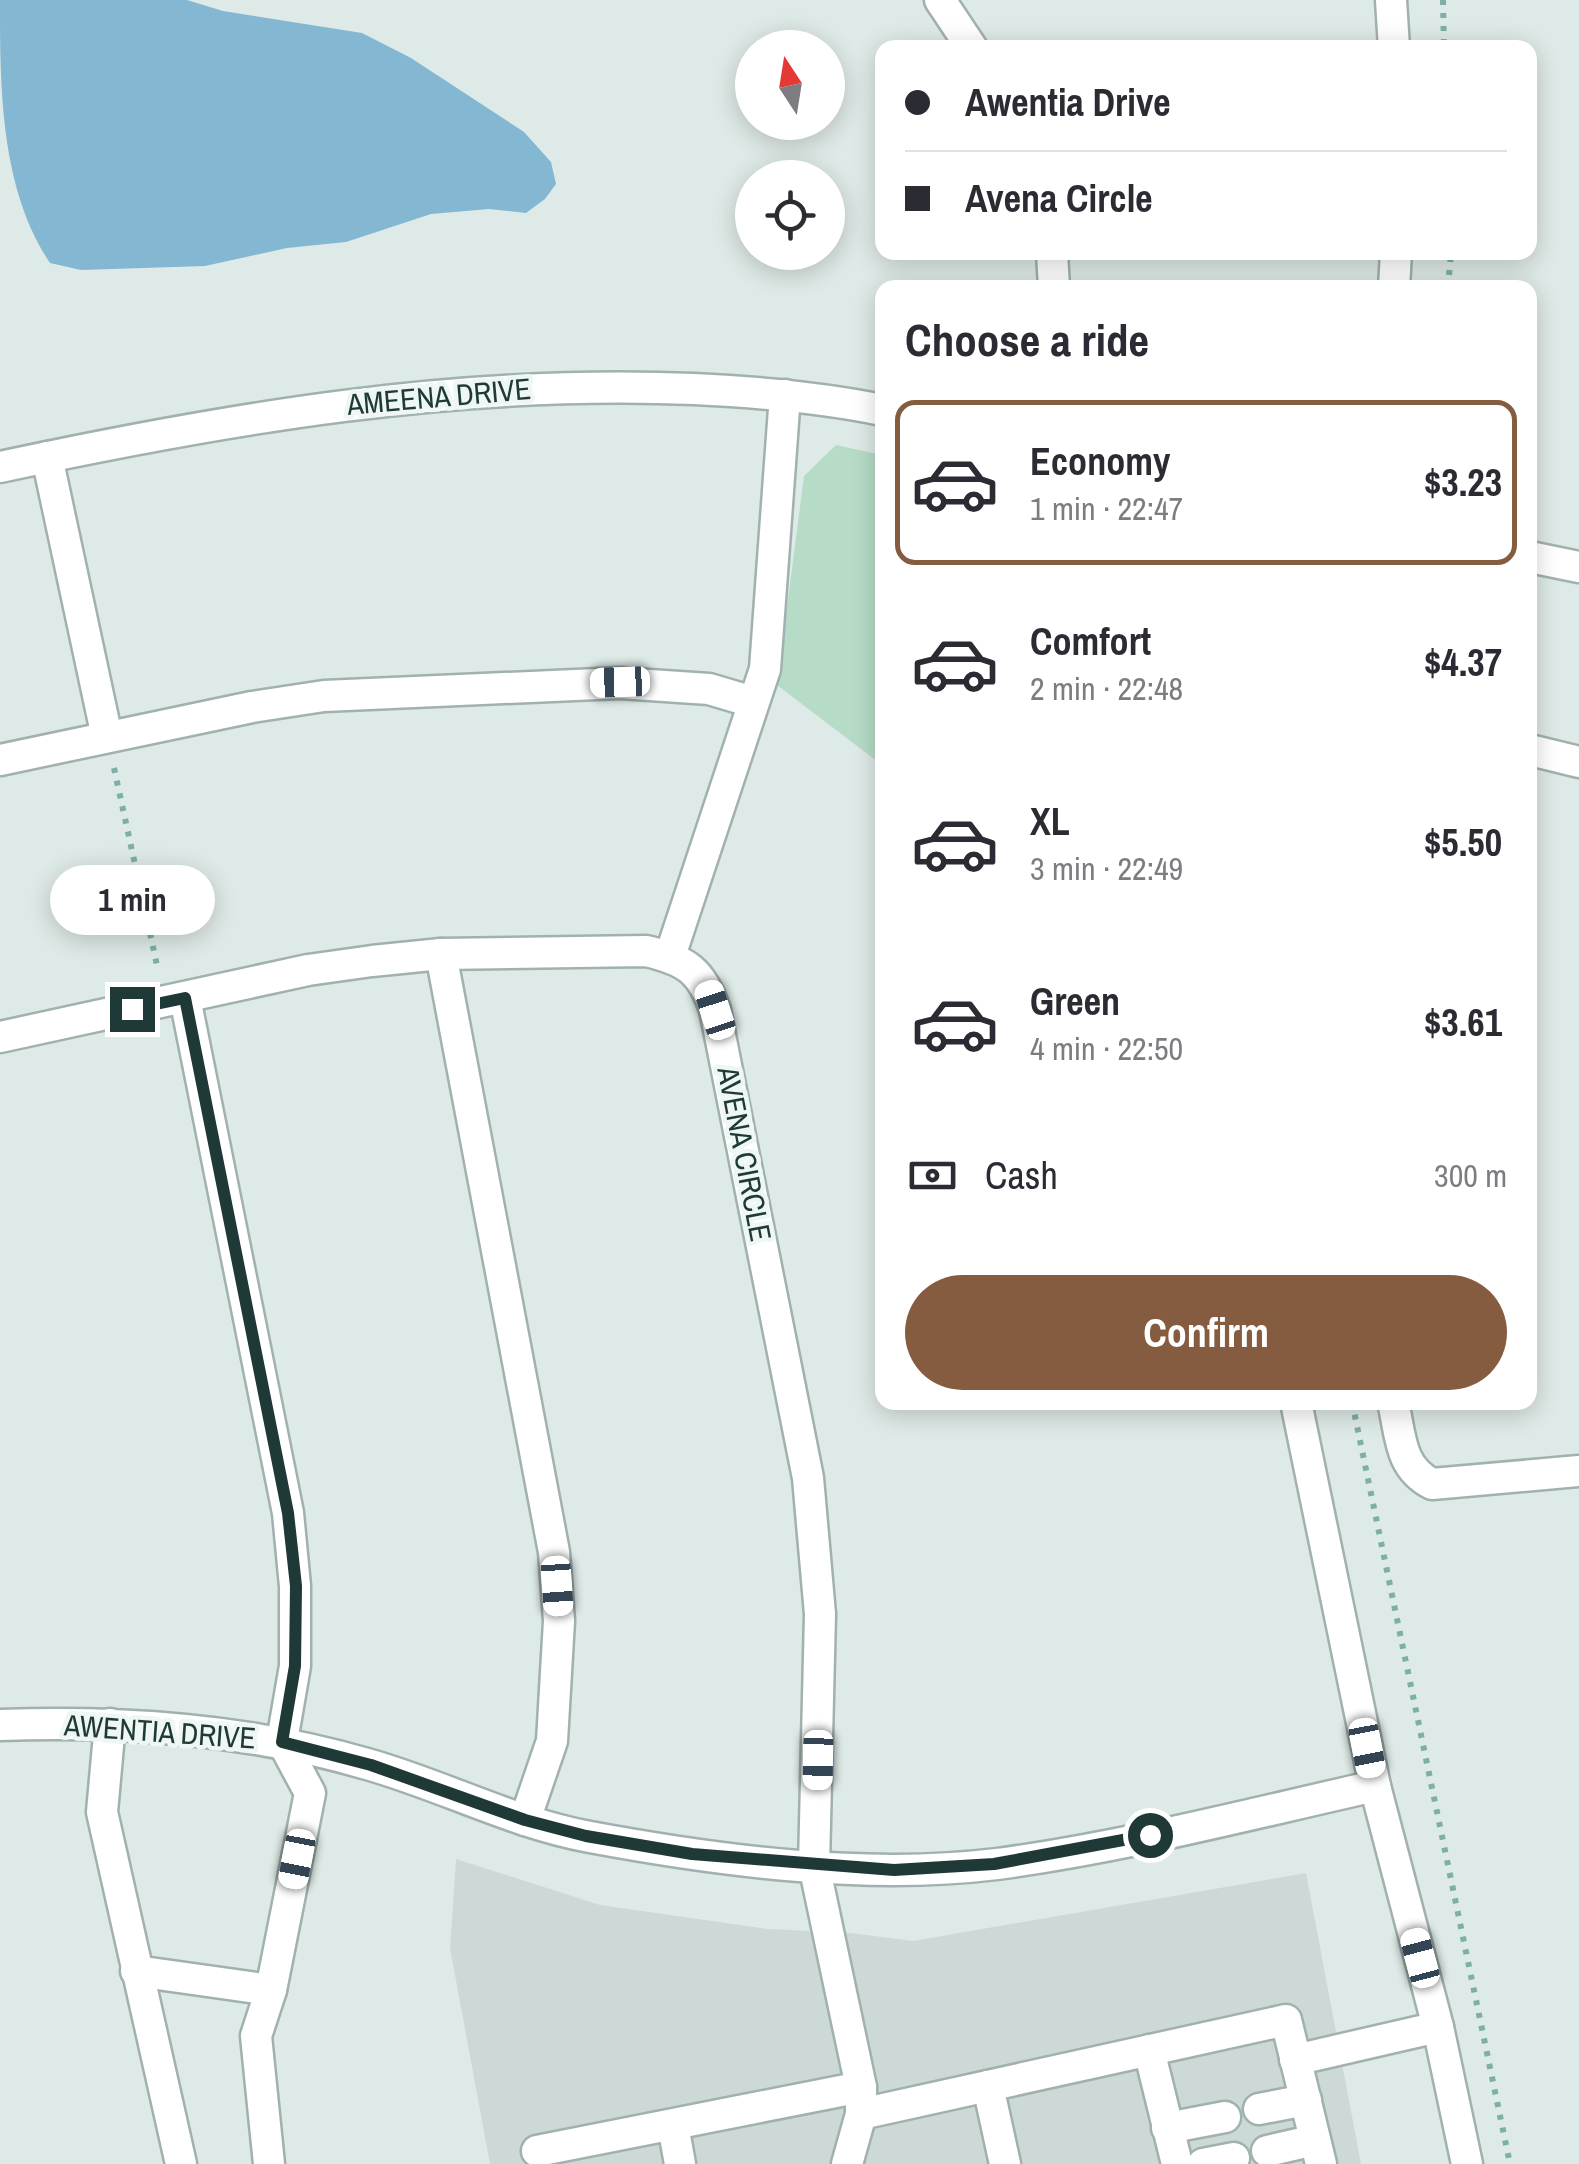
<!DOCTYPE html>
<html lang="en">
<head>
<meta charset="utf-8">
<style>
	:root { --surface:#fff; --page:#f7f7f7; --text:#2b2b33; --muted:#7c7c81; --line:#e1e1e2; --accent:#855c40 }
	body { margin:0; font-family:"Archivo Narrow",sans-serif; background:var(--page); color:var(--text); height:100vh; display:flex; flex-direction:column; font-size:38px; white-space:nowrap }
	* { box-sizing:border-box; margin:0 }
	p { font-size:32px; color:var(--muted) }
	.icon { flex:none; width:55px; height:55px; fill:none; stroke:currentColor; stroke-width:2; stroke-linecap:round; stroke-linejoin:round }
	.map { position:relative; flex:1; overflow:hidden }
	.side { position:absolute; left:875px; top:280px; width:662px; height:1130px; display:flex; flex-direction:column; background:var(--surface); border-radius:20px; box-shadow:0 5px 25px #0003 }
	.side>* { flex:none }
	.top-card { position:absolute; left:875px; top:40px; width:662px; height:220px; border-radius:20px; box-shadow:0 5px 25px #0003; display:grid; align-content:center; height:220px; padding:0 30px; background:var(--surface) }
	.needle { width:65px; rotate:348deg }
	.buttons { position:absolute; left:735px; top:30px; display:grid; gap:20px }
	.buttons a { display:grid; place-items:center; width:110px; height:110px; border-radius:50%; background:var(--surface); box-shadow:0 5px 25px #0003; font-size:50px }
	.end { position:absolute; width:45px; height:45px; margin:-22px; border:12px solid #1f3937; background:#fff; box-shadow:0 0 0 5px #fff }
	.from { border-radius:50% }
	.bubble { position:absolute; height:70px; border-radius:35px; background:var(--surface); box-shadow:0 5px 25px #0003; font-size:32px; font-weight:700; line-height:70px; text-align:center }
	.car { position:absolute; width:30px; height:60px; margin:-30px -15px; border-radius:12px; box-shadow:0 0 8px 2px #0007; background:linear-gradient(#fff 24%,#345 0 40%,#fff 0 76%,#345 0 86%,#fff 0) }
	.top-card b { display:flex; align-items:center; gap:35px; height:95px; font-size:38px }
	.top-card b+b { border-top:2px solid var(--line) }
	.top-card i { width:25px; height:25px; background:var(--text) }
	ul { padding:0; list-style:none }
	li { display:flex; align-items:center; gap:30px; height:165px; margin:0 20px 15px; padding:0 10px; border:5px solid transparent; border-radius:20px }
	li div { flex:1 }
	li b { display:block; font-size:38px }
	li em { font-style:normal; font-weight:700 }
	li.active { border-color:var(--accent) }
	li>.icon { width:90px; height:90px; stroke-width:1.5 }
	h2 { padding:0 30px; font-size:45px; line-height:120px }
	.pay { display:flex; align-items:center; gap:25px; height:110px; padding:0 30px; font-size:38px }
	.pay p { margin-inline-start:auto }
	.action { display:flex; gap:20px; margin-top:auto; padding:20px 30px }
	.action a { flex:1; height:115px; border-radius:60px; background:var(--accent); color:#fff; font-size:40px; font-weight:700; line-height:115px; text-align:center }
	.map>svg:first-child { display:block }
</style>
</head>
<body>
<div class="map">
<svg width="1579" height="2164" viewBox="0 0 1579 2164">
	<rect width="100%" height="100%" fill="#deeae7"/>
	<polygon fill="#ccd9d6" points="456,1859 600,1905 767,1929 851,1933 913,1941 1306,1873 1361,2164 490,2164 450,1948"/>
	<polygon fill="#b6dcc7" points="836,445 882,455 882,765 777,685 804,476"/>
	<path fill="#84b7d1" d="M0,0H187L223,11L362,33L411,58L524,132L551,162L556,184L545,199L526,213L489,209L431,214L346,242L287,248L205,266L81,270L50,263C0,188 0,87 0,0Z"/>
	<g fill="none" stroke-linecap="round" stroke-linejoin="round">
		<g stroke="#a1b1af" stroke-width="35">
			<g id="minor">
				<polyline points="940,0 972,48"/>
				<polyline points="1391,0 1394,48"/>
				<polyline points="1052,252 1054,288"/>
				<polyline points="1394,288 1396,252"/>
				<polyline points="47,457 107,737"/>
				<path d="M0,467C229,418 459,379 694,389C757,392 820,397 882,410"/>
				<polyline points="1530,557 1579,567"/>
				<polyline points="1530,750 1579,762"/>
				<polyline points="0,760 252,707 324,696 620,683 709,689 753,702"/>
				<polyline points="441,954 554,1552 559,1621 552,1741 525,1820"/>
				<polyline points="670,956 765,669 785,395"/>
				<polyline points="185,998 288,1513 295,1586 295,1666 282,1741 310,1793 271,1990 256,2036 269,2164"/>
				<path d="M0,1037L308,970L372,961L441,954L646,951C686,960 702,971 715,1010L808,1478L820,1614L814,1865L861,2087V2114L847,2164"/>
				<polyline points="1296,1402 1375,1786 1438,2027 1467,2164"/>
				<path d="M1393,1402C1401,1436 1399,1467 1432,1484L1579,1471"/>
				<polyline points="110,1724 102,1812 181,2164"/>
				<path d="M0,1725C125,1721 247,1729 367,1764C442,1785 513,1823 590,1837C719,1861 866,1880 997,1864C1124,1847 1250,1814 1375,1786"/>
				<polyline points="136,1971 271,1990"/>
				<polyline points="1149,2050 1177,2164"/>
				<polyline points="1295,2060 1438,2027"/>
				<polyline points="988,2086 1005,2164"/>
				<polyline points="1259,2109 1306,2100"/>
				<polyline points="861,2114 1286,2020 1321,2164"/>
				<polyline points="673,2125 680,2164"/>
				<polyline points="1167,2128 1225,2117"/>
				<polyline points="537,2151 861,2087"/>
				<polyline points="1267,2151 1315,2140"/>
				<polyline points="1203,2164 1234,2158"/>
			</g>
		</g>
		<g stroke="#7daea8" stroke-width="6" stroke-dasharray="5 8" stroke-linecap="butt">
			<polyline points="1443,0 1444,48"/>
			<polyline points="1448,288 1451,252"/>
			<polyline points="114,768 158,970"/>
			<polyline points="1352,1402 1510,2164"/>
		</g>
		<use href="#minor" stroke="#fff" stroke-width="30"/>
	</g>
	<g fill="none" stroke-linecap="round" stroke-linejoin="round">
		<polyline stroke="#1f3937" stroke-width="12" points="132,1009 185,998 288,1513 296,1586 295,1666 282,1742 371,1765 525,1820 586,1836 692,1854 894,1870 994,1864 1150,1835"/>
	</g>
	<g text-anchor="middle" stroke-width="9" stroke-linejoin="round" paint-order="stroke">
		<g font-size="30" fill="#1f3937" stroke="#eef7f4">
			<text transform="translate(439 397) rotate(-5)" y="10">AMEENA DRIVE</text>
			<text transform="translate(744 1154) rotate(79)" y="10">AVENA CIRCLE</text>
			<text transform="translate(160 1732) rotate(4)" y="10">AWENTIA DRIVE</text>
		</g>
	</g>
</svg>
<div class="buttons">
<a><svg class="needle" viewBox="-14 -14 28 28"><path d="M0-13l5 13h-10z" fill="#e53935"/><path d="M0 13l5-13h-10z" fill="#7c7c81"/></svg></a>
<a><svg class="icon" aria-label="locate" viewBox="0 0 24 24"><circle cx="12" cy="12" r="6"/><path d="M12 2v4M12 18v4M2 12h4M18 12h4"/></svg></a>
</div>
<i class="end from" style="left:1150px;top:1835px"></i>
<i class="end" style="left:132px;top:1009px"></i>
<div class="bubble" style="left:50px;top:865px;width:165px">1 min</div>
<i class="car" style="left:620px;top:682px;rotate:268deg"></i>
<i class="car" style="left:715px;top:1010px;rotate:342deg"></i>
<i class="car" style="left:557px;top:1586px;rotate:176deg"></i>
<i class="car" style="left:1367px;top:1748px;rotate:169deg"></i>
<i class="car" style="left:818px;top:1760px;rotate:181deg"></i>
<i class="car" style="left:297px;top:1859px;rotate:191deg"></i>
<i class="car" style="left:1420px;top:1958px;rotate:345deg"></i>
<div class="top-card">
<b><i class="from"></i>Awentia Drive</b>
<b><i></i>Avena Circle</b>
</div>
<section class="side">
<h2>Choose a ride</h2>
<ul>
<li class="active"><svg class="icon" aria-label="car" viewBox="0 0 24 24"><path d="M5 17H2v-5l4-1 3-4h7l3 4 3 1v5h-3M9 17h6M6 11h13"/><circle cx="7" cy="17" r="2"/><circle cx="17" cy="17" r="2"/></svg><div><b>Economy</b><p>1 min · 22:47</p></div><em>$3.23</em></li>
<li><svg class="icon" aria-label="car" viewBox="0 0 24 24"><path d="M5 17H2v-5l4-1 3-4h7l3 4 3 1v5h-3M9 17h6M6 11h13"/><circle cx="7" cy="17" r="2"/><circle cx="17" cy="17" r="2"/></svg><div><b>Comfort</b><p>2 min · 22:48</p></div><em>$4.37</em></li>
<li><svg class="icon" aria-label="car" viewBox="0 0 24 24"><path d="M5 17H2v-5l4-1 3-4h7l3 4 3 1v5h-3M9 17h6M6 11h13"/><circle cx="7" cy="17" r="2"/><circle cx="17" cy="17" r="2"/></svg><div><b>XL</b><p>3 min · 22:49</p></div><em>$5.50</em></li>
<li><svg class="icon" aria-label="car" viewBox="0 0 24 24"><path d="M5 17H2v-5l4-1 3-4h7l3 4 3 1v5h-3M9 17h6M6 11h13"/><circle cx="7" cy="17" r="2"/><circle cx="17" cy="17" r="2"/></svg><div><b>Green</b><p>4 min · 22:50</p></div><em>$3.61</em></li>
</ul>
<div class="pay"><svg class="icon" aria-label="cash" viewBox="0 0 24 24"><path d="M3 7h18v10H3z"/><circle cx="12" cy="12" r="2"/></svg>Cash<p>300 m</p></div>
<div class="action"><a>Confirm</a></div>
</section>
</div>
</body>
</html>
